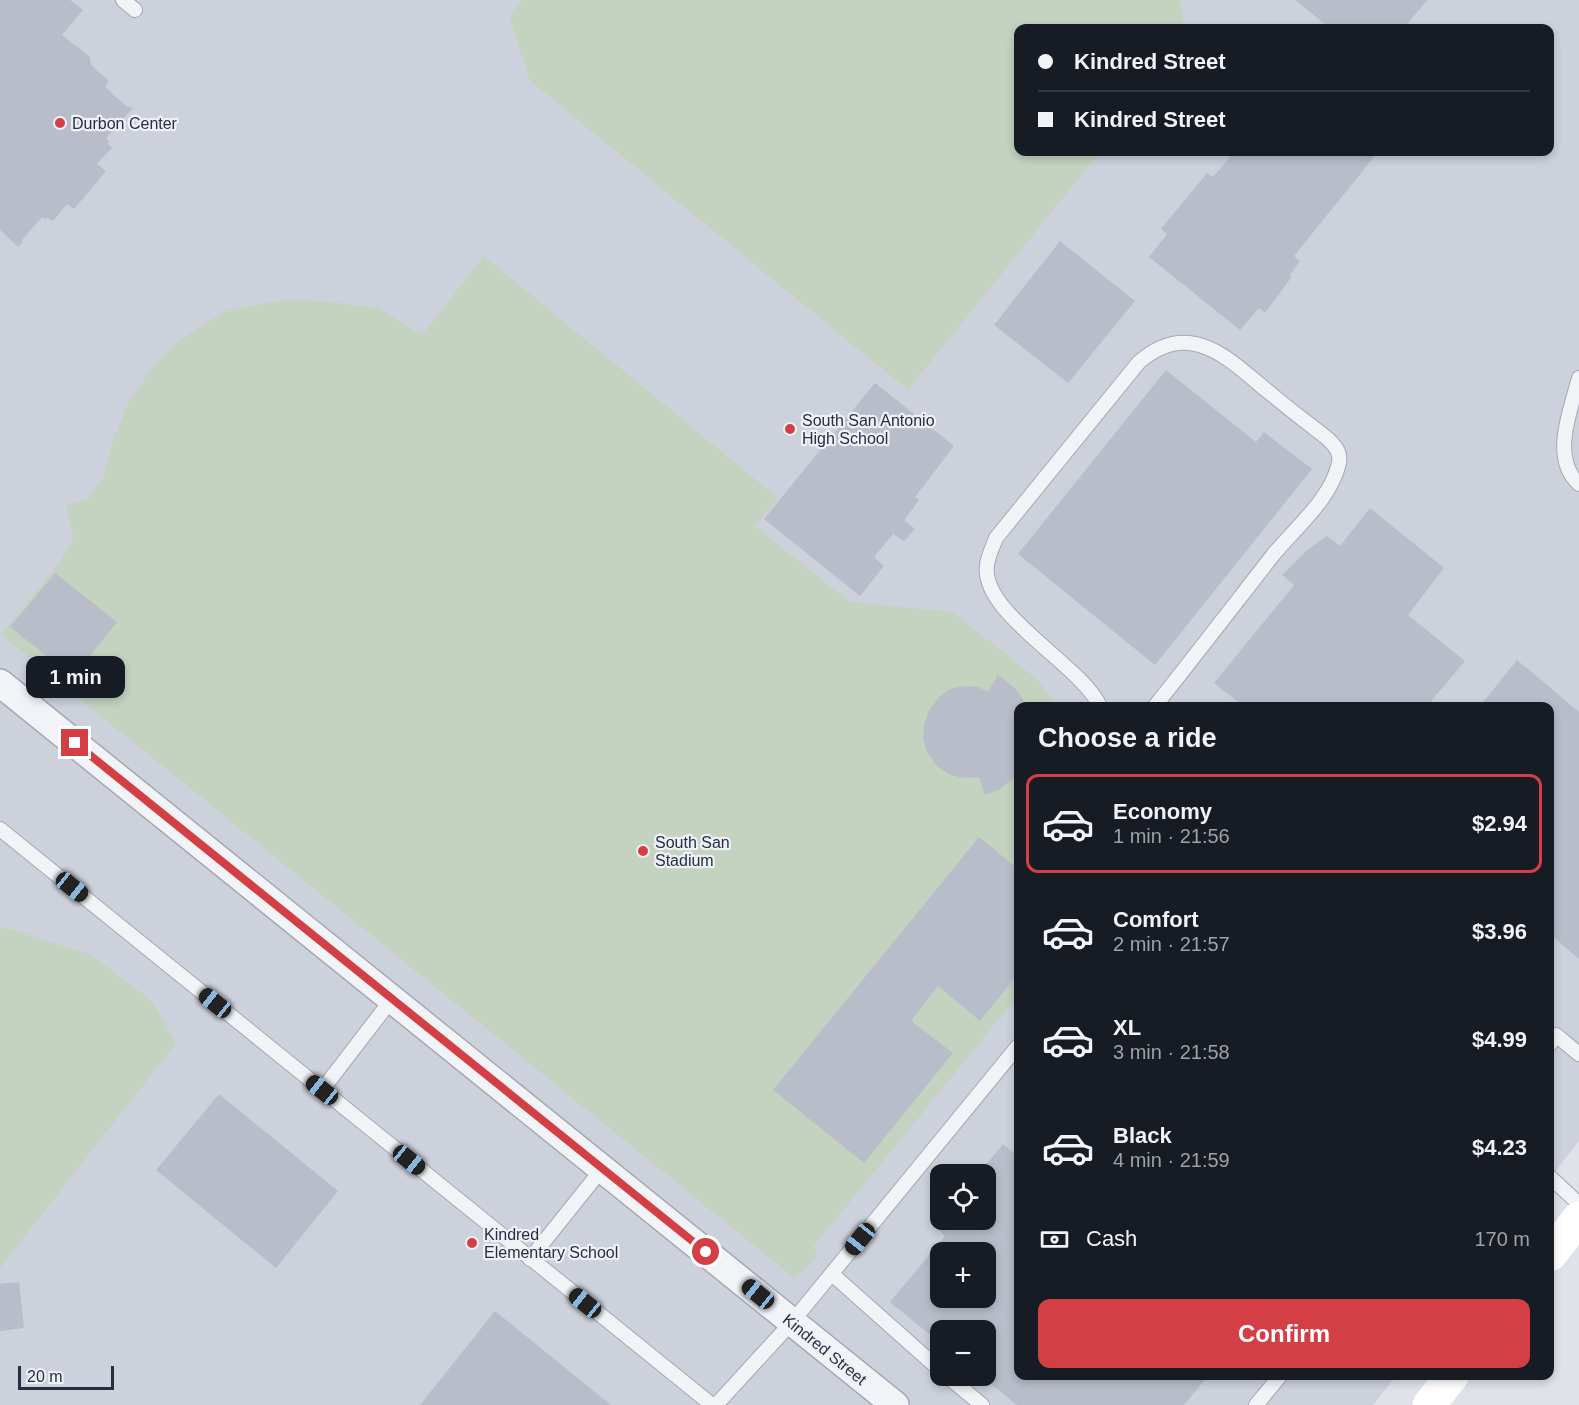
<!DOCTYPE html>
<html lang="en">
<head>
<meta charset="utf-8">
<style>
	:root { --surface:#171b24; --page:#242831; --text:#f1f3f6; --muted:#9ea1a6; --line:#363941; --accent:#d33f44 }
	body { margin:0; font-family:Arial,sans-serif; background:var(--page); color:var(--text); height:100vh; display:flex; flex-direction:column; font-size:22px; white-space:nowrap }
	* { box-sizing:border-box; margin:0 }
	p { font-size:20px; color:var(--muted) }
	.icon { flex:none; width:33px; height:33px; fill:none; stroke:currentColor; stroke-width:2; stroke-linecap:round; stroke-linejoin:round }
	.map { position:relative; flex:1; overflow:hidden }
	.side { position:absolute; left:1014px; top:702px; width:540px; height:678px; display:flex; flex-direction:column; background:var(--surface); border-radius:12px; box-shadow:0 3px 9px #0003 }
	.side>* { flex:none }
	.guide { position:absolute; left:1014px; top:24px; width:540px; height:132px; border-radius:12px; box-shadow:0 3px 9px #0003; display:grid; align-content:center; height:132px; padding:0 24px; background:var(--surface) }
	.fabs { position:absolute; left:930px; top:1164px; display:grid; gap:12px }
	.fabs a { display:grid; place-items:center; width:66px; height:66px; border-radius:12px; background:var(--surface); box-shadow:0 3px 9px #0003; font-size:30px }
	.scale { position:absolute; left:18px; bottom:15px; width:96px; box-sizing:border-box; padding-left:6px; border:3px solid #272e41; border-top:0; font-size:16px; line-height:21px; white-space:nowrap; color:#272e41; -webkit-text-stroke:4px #eff1f7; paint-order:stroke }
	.end { position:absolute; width:27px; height:27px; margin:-14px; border:8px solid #d33f44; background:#fff; box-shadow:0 0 0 3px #fff }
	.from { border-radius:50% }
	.bubble { position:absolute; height:42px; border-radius:12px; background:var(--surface); box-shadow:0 3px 9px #0003; font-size:20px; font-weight:700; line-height:42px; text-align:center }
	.car { position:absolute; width:18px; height:36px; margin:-18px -9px; border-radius:8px; box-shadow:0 0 4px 2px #0007; background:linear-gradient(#222 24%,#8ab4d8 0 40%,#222 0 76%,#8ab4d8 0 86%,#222 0) }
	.guide b { display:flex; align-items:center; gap:21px; height:57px; font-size:22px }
	.guide b+b { border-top:2px solid var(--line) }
	.guide i { width:15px; height:15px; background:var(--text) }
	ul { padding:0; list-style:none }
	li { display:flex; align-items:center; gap:18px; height:99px; margin:0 12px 9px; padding:0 12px; border:3px solid transparent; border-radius:12px }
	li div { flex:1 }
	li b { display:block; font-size:22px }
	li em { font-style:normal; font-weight:700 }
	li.on { border-color:var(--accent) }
	li>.icon { width:54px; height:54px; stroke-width:1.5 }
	h2 { padding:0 24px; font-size:27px; line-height:72px }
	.pay { display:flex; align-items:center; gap:15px; height:66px; padding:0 24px; font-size:22px }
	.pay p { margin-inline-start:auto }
	.primary-button { display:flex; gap:12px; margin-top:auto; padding:12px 24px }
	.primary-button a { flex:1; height:69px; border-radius:12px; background:var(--accent); color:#fff; font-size:24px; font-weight:700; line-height:69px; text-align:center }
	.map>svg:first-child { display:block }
</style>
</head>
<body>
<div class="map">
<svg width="1579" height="1405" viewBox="0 0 1579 1405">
	<rect width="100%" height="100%" fill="#dfe2e9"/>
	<path fill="#cdd1db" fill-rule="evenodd" d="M0,0H1579V1141L1550,1178V706H1018V1376H1396L1373,1405H0ZM1018,28H1550V152H1018ZM940,1174H986V1220H940ZM940,1252H986V1298H940ZM940,1330H986V1376H940Z"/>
	<g fill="#c3d3c0">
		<polygon points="522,0 1180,0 1184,28 1018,28 1018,152 1100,152 908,390 530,81 509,16"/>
		<polygon points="484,256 778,498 755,526 850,602 952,612 1011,658 1040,682 1056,705 1056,706 1018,706 1018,996 813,1247 817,1252 817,1256 803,1272 793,1277 1,635 59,563 73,538 66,505 88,499 104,476 112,442 129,402 153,367 180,340 224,312 253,305 289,300 332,302 378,308 422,335"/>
		<polygon points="0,928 7,928 91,955 152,1001 176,1043 0,1268"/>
	</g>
	<g fill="#b9bdc9" fill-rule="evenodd">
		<polygon points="0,0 70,0 83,10 62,35 90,57 91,65 109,81 105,87 126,106 133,108 106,138 109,141 107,143 112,148 97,164 106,171 74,209 67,204 53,221 48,218 45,219 42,217 21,241 23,242 18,247 0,230"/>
		<polygon points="1295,0 1427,0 1404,28 1330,28"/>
		<polygon points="1234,152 1378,152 1294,256 1300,261 1290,275 1291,278 1265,313 1259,308 1240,330 1149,257 1167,234 1161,229 1207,173 1213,177"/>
		<polygon points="1060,241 1135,301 1068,383 994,325"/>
		<polygon points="1166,370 1256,442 1264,432 1312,469 1155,665 1018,554"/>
		<polygon points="875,383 954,446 915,497 919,500 904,520 915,529 904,541 893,534 874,557 884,566 860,596 764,519"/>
		<polygon points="1370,508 1444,568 1408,615 1465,661 1427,706 1243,706 1214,683 1294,585 1282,575 1307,550 1327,536 1340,546"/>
		<polygon points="55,573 117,622 73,677 10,627"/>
		<polygon points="1517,660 1579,712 1579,959 1550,934 1550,706 1480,706"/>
		<polygon points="998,675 1016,689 1027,706 1018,706 1018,718 1015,719 1015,736 1018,736 1018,772 1013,779 1000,789 985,795 979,777 963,778 948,774 937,766 927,752 923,738 924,725 929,711 940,696 950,689 963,686 978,687 988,692"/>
		<polygon points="979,837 1018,869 1018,974 980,1021 938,986 911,1021 953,1053 864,1163 773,1090"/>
		<polygon points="219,1094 338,1191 276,1268 156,1170"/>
		<path d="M1003,1144L1018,1156V1376H1208L1184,1405H1017L981,1376H986V1330H940V1343L890,1302L945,1236L936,1227L942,1220H986V1174H978ZM940,1252H986V1298H940Z"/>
		<polygon points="19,1282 24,1328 0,1331 0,1284"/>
		<polygon points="495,1311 611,1405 420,1405"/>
	</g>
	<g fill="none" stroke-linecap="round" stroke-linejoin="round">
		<g stroke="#a4a8b3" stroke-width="16">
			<g id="lane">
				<polyline points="123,0 135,10"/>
				<path d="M1579,378C1571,409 1550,458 1579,484"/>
				<path d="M1100,706C1079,663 980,613 987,565C988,556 993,546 996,538L1139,362C1153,350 1169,341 1189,343C1220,346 1247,375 1270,393C1289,409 1309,424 1328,439C1335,446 1341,452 1339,463C1331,499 1296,527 1273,555C1234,605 1195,656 1155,706"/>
				<polyline points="0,829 712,1405"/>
				<polyline points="1550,1044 1556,1035 1579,1054"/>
				<polyline points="322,1090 392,999"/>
				<polyline points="1550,1177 1579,1204"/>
				<polyline points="530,1259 602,1169"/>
				<polyline points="832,1274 940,1370"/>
				<polyline points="947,1376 982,1405"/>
				<polyline points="716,1405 792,1322 1018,1046"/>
				<polyline points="1256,1405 1280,1376"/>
			</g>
		</g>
		<g stroke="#a4a8b3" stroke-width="30">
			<polyline id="street" points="0,683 895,1405"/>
		</g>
		<use href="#lane" stroke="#f2f3f7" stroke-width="14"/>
		<use href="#street" stroke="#f2f3f7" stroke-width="27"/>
		<g stroke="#fff" stroke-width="33">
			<polyline points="1550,1255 1579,1218"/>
			<polyline points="1429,1405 1452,1376"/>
		</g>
	</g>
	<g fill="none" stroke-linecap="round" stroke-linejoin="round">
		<polyline stroke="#d33f44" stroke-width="8" points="75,743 706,1252"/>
	</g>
	<g fill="#d33f44" stroke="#eff1f7" stroke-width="2">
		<circle cx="60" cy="123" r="6"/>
		<circle cx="790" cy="429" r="6"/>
		<circle cx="643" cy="851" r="6"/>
		<circle cx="472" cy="1243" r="6"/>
	</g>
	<g text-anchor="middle" stroke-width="4.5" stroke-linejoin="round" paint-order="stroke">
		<g font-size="16" fill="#272e41" stroke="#eff1f7" text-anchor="start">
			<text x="72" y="129">Durbon Center</text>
			<text x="802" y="426">South San Antonio<tspan x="802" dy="18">High School</tspan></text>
			<text x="655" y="848">South San<tspan x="655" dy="18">Stadium</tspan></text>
			<text x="484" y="1240">Kindred<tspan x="484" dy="18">Elementary School</tspan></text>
		</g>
		<g font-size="16" fill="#272e41" stroke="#eff1f7">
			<text transform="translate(825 1349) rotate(39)" y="6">Kindred Street</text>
		</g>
	</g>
</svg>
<div class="fabs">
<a><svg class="icon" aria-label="locate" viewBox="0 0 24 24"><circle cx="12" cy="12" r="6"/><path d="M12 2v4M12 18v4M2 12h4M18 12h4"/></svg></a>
<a>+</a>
<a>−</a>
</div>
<div class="scale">20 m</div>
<i class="end from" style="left:706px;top:1252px"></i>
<i class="end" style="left:75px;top:743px"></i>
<div class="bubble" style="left:26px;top:656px;width:99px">1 min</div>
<i class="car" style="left:72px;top:887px;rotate:129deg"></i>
<i class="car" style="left:215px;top:1003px;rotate:309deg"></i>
<i class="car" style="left:322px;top:1090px;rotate:309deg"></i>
<i class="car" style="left:409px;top:1160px;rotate:129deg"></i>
<i class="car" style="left:860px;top:1239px;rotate:219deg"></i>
<i class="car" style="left:758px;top:1294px;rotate:309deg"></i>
<i class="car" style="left:585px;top:1303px;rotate:309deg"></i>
<div class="guide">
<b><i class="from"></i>Kindred Street</b>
<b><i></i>Kindred Street</b>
</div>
<section class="side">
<h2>Choose a ride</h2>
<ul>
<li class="on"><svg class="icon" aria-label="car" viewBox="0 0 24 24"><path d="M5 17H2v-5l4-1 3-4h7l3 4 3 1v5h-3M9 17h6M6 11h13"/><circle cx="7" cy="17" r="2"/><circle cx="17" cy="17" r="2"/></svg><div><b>Economy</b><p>1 min · 21:56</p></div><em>$2.94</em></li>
<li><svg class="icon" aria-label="car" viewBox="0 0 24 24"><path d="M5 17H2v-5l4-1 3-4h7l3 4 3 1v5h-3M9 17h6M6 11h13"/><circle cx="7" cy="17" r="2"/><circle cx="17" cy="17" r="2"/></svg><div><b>Comfort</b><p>2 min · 21:57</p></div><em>$3.96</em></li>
<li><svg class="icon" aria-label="car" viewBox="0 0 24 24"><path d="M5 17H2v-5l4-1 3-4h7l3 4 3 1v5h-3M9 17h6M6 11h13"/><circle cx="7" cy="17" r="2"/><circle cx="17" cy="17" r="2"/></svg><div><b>XL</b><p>3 min · 21:58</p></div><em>$4.99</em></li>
<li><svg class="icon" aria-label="car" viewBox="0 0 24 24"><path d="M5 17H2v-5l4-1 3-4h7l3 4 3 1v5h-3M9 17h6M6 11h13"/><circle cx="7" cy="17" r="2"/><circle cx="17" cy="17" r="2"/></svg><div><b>Black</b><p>4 min · 21:59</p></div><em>$4.23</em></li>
</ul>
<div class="pay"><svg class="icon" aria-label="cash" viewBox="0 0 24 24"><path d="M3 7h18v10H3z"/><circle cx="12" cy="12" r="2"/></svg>Cash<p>170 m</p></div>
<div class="primary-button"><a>Confirm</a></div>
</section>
</div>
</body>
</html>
